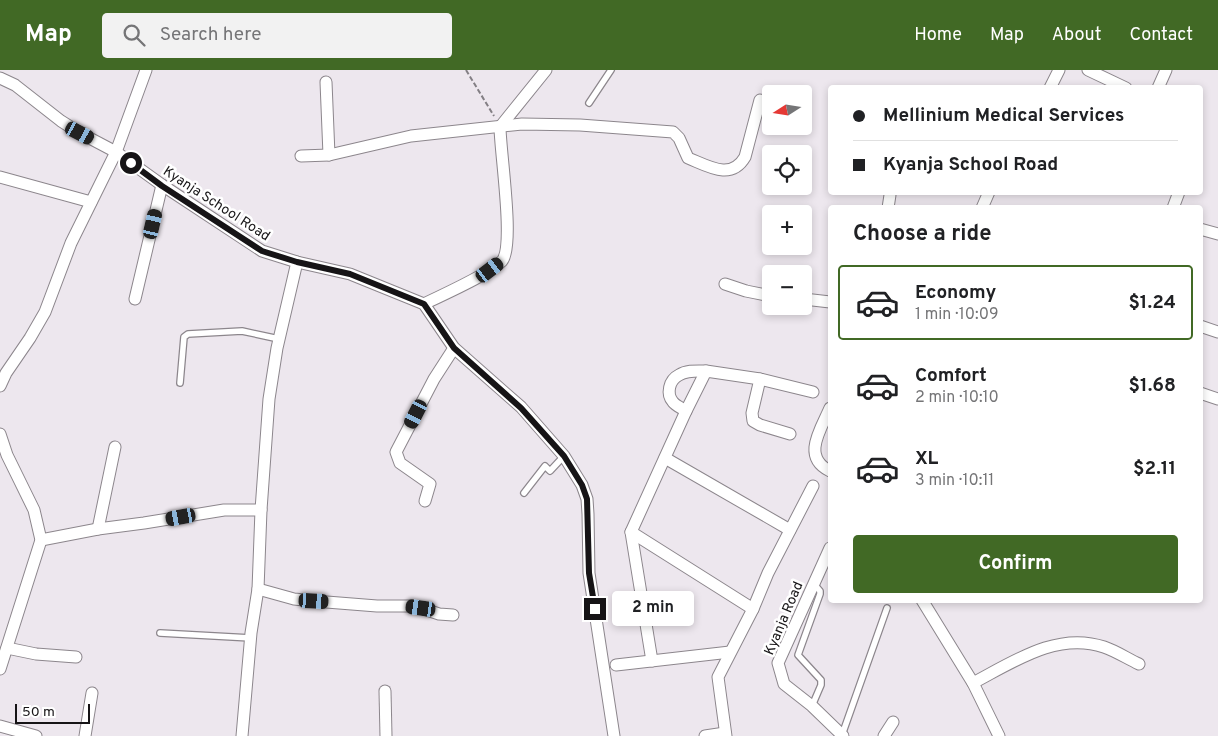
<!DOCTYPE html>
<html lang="en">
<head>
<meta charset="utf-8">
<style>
	:root { --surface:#fff; --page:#f2f2f2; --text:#202124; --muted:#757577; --line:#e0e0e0; --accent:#416925 }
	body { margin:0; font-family:Overpass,sans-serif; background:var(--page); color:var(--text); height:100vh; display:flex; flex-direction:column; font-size:19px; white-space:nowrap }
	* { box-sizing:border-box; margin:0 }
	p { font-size:16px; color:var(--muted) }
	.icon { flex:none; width:28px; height:28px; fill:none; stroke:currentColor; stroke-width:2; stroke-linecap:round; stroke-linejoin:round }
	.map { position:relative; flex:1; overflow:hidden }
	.sheet { position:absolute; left:828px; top:135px; width:375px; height:398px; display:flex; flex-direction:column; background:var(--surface); border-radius:5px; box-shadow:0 2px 8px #0003 }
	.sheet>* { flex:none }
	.hud { position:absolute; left:828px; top:15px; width:375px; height:110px; border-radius:5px; box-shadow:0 2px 8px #0003; display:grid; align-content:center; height:110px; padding:0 25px; background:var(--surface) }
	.needle { width:32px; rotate:258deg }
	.tools { position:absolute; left:762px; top:15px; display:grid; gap:10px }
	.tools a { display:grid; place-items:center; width:50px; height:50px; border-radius:5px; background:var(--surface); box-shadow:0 2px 8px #0003; font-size:25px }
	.scale { position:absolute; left:15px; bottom:12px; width:75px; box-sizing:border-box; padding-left:5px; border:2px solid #161416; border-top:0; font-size:14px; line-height:18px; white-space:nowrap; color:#161416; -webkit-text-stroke:4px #fff; paint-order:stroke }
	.end { position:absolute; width:22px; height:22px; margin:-11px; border:6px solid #161416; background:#fff; box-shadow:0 0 0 2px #fff }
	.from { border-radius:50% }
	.bubble { position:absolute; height:35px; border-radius:5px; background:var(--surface); box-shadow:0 2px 8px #0003; font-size:16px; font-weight:700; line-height:35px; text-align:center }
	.car { position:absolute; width:15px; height:30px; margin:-15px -8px; border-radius:6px; box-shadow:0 0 4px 1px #0007; background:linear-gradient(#222 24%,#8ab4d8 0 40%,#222 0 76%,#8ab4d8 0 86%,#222 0) }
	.hud b { display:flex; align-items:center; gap:18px; height:48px; font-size:19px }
	.hud b+b { border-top:1px solid var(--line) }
	.hud i { width:12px; height:12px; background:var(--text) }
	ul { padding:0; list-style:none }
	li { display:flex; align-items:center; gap:15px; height:75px; margin:0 10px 8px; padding:0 15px; border:2px solid transparent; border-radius:5px }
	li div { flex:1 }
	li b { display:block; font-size:19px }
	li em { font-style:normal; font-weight:700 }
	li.current { border-color:var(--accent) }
	li>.icon { width:45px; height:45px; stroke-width:1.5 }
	h2 { padding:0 25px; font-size:22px; line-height:60px }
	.button { display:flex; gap:10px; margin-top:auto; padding:10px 25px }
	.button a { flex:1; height:58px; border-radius:5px; background:var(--accent); color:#fff; font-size:20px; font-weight:700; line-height:58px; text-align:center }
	header { display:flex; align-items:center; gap:30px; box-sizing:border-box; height:70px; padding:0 25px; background:var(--accent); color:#fff }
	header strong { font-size:24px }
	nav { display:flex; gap:28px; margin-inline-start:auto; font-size:18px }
	.search { width:350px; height:45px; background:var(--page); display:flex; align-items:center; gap:12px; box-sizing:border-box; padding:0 18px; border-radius:5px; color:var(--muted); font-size:19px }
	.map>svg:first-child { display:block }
</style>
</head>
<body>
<header>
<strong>Map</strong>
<div class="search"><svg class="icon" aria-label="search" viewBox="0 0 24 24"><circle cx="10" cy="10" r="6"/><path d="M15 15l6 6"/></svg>Search here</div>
<nav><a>Home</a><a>Map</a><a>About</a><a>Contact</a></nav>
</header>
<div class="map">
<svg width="1218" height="666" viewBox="0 0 1218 666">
	<rect width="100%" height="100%" fill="#ede7ee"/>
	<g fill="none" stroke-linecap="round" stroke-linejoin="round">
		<g stroke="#8c868c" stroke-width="8">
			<g id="lane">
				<polyline points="589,33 611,0"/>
				<polyline points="180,313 184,267 188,264 242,261 279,269"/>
				<polyline points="524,423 545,396 550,401 564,386"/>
				<polyline points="160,563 251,568"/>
				<polyline points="812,636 821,615 821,610 798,585 820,524 820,521 814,514"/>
				<polyline points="842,665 887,538"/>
			</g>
		</g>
		<g stroke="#8c868c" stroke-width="13">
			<g id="street">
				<polyline points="1088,0 1126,18"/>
				<polyline points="0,8 15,15 61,51 80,63 116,82 162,115 262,181 297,192 350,204 424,234 454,278 521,337 564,386 582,415 587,429 588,444 589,503 614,666"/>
				<polyline points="326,12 329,85"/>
				<polyline points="1050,18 1059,0"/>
				<polyline points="1158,18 1166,0"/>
				<path d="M301,86L329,85L411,66L522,54L580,55L673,62L679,68L688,88C708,96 731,111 745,87L760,30"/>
				<polyline points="0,107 91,132"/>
				<polyline points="888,138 890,125"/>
				<polyline points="982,138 989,122"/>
				<polyline points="1173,138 1179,122"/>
				<polyline points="1200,159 1218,164"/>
				<polyline points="725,214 746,221 771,226"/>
				<polyline points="135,229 162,115"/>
				<polyline points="804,229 830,232"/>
				<path d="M424,234C444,224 488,205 502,191C515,176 500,81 500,57L546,0"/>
				<polyline points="1200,256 1218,262"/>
				<polyline points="760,309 752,343 753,351 760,355 790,364"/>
				<polyline points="0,316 6,303 30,268 45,242 71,173 116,82 146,0"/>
				<polyline points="1200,323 1218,329"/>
				<path d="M830,338C821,359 801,387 830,401"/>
				<path d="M686,341C682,338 676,336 673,332C666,324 669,310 679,305C687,300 697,301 706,301"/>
				<polyline points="0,364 7,385 34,440 41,470 0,599"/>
				<polyline points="665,388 790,460"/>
				<polyline points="425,431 430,414 400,393 396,382 434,309 454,278"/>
				<polyline points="98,459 115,377"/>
				<polyline points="631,462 652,591"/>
				<polyline points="41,470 98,459 144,453 224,440 261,440"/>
				<polyline points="830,478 778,593 784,614 812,636 843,666"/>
				<polyline points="258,519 294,529 314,531 377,536 410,536 421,538 439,544 453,545"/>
				<polyline points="922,530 973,613 999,666"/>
				<polyline points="753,539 631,462 686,341 706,301 760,309 813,322"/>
				<polyline points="7,578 36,584 76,587"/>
				<polyline points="616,595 730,582"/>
				<path d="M973,613C1013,592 1057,561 1104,577C1116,581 1128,589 1139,594"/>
				<polyline points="385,621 386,666"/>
				<polyline points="0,656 36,666"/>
				<polyline points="85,666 92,623"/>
				<polyline points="242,666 251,563 258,519 261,440 269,329 277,278 297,192"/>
				<polyline points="705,666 725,663"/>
				<polyline points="726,666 718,607 753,539 768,503 813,416"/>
				<polyline points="884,666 893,652"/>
			</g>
		</g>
		<polyline stroke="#837f84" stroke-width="2" stroke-dasharray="5 2.5" stroke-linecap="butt" points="466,0 494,46"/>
		<use href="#lane" stroke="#fff" stroke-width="5.5"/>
		<use href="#street" stroke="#fff" stroke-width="11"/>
	</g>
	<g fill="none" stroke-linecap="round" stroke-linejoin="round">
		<polyline stroke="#161416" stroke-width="6" points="131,93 162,116 262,181 297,192 350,204 424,234 454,278 521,338 564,386 582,415 587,429 589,503 595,539"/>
	</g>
	<g text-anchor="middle" stroke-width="5" stroke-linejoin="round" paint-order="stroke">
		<g font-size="14" fill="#161416" stroke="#fff">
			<text transform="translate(217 133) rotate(33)" y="5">Kyanja School Road</text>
			<text transform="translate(783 548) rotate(-67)" y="5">Kyanja Road</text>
		</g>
	</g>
</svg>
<div class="tools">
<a><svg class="needle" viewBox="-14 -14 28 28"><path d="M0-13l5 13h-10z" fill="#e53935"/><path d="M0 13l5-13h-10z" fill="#757577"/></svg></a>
<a><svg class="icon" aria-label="locate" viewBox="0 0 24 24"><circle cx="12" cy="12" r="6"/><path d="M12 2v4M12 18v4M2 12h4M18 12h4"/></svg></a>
<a>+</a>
<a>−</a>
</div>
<div class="scale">50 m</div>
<i class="end from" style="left:131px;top:93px"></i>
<i class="end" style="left:595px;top:539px"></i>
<div class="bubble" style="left:612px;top:521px;width:82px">2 min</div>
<i class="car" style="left:80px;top:63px;rotate:118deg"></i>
<i class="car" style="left:153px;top:154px;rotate:13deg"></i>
<i class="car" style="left:490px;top:200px;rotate:53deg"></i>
<i class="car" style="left:416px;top:344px;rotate:207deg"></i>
<i class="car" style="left:181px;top:447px;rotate:260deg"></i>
<i class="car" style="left:314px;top:531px;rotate:93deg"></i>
<i class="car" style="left:421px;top:538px;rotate:278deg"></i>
<div class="hud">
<b><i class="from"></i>Mellinium Medical Services</b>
<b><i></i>Kyanja School Road</b>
</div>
<section class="sheet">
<h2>Choose a ride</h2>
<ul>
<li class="current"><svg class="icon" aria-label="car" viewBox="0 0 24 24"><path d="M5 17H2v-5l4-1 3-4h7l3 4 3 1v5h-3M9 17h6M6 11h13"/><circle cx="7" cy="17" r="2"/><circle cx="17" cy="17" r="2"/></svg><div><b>Economy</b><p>1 min · 10:09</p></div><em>$1.24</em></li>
<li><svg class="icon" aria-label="car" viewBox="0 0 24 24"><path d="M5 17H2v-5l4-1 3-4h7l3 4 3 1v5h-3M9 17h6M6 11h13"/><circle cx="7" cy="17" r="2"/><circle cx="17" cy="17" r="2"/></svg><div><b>Comfort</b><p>2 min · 10:10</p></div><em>$1.68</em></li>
<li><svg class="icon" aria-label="car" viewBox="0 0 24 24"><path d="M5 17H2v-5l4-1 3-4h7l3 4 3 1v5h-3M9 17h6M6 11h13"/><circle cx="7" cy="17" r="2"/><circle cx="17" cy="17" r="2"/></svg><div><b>XL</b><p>3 min · 10:11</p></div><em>$2.11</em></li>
</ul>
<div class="button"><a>Confirm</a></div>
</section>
</div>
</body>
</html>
